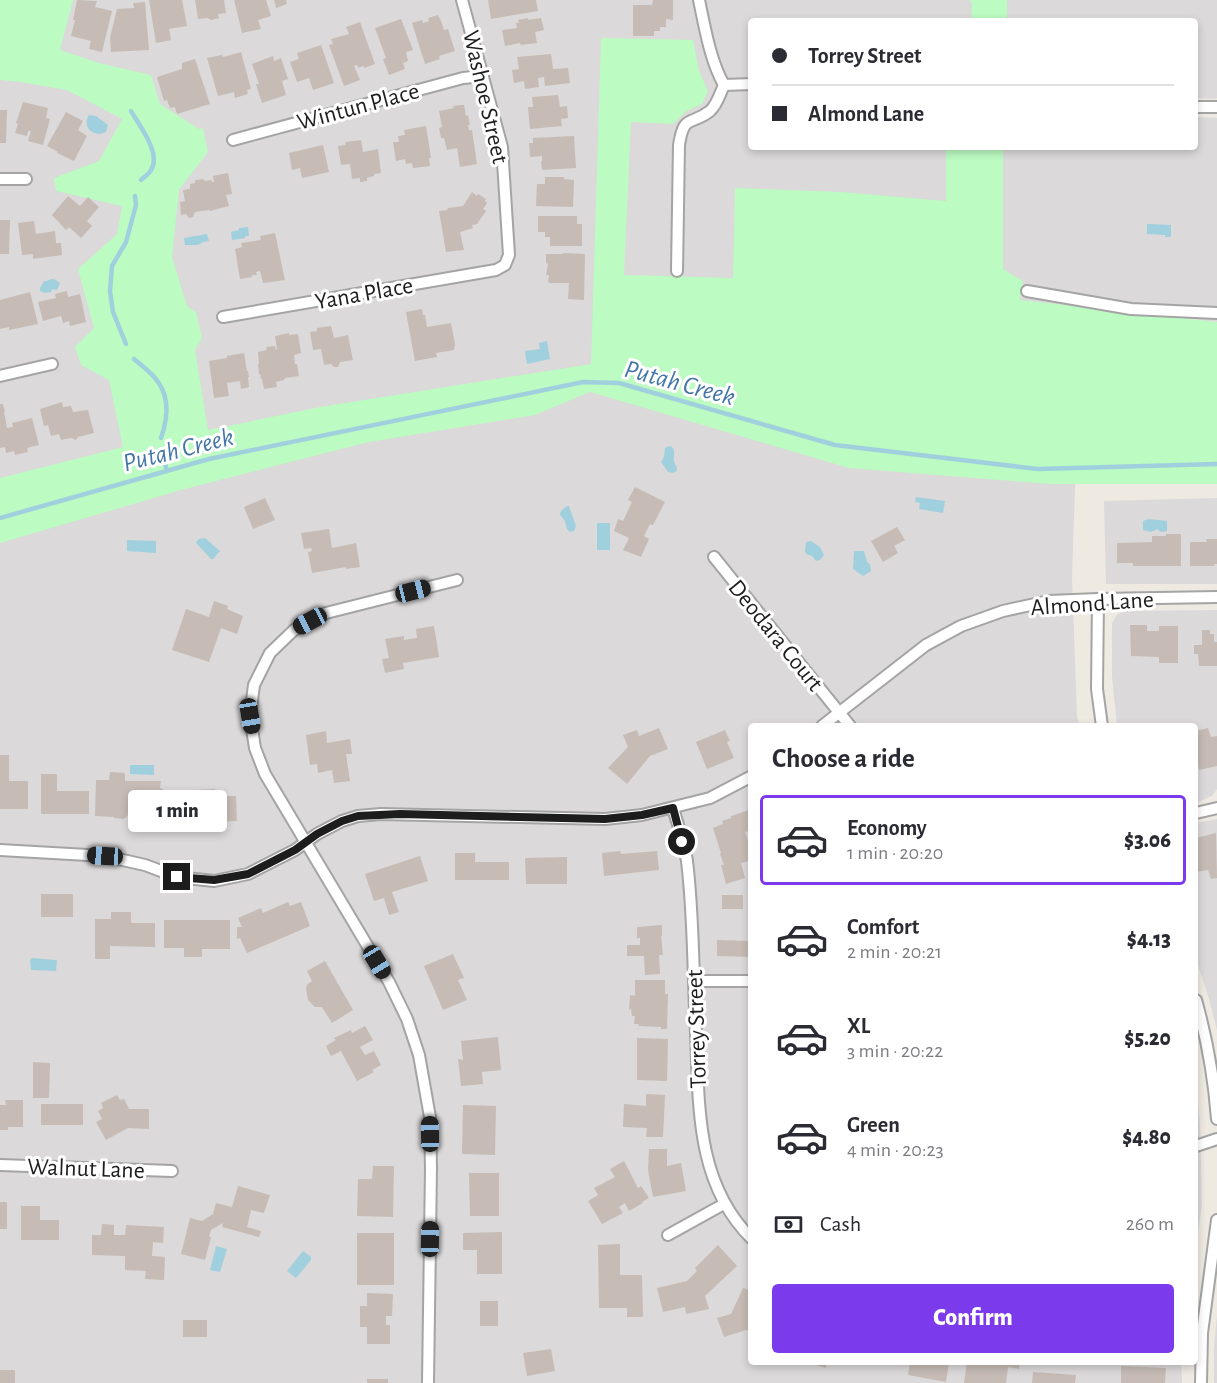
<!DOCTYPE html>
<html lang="en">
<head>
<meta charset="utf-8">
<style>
	:root { --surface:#fff; --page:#f2f2f3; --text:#2b2b33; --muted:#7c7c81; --line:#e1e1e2; --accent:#7c3aed }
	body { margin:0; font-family:"Alegreya Sans",sans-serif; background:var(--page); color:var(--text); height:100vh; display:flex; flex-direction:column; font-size:22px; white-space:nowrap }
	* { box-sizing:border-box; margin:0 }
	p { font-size:20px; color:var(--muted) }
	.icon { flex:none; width:33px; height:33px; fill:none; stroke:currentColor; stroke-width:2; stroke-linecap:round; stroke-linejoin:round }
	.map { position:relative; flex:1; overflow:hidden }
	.drawer { position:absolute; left:748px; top:723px; width:450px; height:642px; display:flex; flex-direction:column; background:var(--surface); border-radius:6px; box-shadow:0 3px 9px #0003 }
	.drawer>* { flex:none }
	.top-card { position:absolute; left:748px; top:18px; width:450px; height:132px; border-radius:6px; box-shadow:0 3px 9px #0003; display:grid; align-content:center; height:132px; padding:0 24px; background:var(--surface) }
	.end { position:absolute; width:27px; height:27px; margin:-14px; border:8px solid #1d1d1d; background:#fff; box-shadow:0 0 0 3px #fff }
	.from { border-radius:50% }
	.bubble { position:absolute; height:42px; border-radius:6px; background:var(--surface); box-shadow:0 3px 9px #0003; font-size:20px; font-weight:800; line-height:42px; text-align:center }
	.car { position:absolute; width:18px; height:36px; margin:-18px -9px; border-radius:8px; box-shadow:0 0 4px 2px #0007; background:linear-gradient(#222 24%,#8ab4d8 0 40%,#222 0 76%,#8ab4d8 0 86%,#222 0) }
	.top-card b { display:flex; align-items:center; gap:21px; height:57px; font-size:22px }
	.top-card b+b { border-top:2px solid var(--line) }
	.top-card i { width:15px; height:15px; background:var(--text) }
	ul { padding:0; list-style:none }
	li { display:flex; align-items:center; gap:18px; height:90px; margin:0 12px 9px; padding:0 12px; border:3px solid transparent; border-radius:6px }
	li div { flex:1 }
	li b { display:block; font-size:22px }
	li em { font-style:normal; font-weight:800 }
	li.on { border-color:var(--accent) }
	li>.icon { width:54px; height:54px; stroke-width:1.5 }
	h2 { padding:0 24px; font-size:27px; line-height:72px }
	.pay { display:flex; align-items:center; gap:15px; height:66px; padding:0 24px; font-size:22px }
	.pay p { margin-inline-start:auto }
	.button { display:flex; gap:12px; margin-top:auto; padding:12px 24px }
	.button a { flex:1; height:69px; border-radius:6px; background:var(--accent); color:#fff; font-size:24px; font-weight:800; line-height:69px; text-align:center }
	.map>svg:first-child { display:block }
</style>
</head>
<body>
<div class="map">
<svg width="1217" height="1383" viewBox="0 0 1217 1383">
	<rect width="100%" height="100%" fill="#eeeae2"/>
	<g fill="#dbd9d9">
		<polygon points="0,0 1217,0 1217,98 1214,99 1196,98 1196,21 752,21 752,147 1196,147 1196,117 1217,118 1217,322 1081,307 1072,578 1077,716 1079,726 752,726 752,1362 1181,1362 1182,1383 0,1383"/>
		<polygon points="1217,498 1217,584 1106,584 1104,501"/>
		<polygon points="1217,610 1217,789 1212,796 1196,803 1196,726 1117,726 1112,676 1112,623 1117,615 1124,611"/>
		<polygon points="1217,819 1217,1030 1209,999 1196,959 1196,823"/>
		<polygon points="1196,1083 1200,1124 1202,1205 1196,1246"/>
		<polygon points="1217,1315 1217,1383 1214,1383 1214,1348"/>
	</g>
	<g fill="#bcfbc1">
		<polygon points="0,0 73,0 60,50 99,63 151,75 160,104 199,129 203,128 208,152 179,190 172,257 187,306 196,312 202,338 195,350 208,430 320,407 591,364 601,38 693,40 699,71 708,91 702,104 685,112 673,124 631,122 624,275 733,278 735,188 841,192 946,201 946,147 1003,147 1003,269 1023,281 1020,300 1217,322 1217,484 1049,484 849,468 590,392 535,415 369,442 181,490 0,543 0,478 123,447 109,380 81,365 75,347 94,328 78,269 117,234 122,206 56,191 54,178 99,161 122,119 67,90 20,82 0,80"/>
		<polygon points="969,0 1007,0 1007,21 971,21 972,3"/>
	</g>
	<g fill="#a0d0de">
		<path d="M89,115L96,116L108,125L106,132C94,138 81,127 89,115Z"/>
		<polygon points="1147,224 1171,225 1171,237 1165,237 1165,235 1147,234"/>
		<polygon points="248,227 249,236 245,236 245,238 232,240 231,232 239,230 239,228"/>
		<polygon points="207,234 209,241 203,242 198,245 185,245 184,238"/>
		<polygon points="51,279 54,279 60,283 57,290 52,289 51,292 45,293 40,291 40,288 44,281 47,281"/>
		<polygon points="547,341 550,359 527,364 525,351 540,349 539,343"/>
		<path d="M669,446L672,447C676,452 673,455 674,461C675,465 677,466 677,471L673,473L668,472L661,462L664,457L665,448Z"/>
		<polygon points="916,497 945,501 943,513 919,509 920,503 915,502"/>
		<polygon points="567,506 569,506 576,526 574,531 570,532 567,529 565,521 560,515 561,511"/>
		<polygon points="1149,519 1167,521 1167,531 1161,532 1157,529 1151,532 1143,530 1143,521"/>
		<rect x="597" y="523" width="13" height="27"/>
		<polygon points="205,538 220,551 213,559 211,559 197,544 196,542 199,539"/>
		<polygon points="127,540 156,541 156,553 127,551"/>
		<polygon points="811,541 820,547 824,555 820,560 816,561 812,556 806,554 805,551 806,542"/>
		<polygon points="854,551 864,551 867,562 870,564 871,571 863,576 853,569"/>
		<polygon points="130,765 154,765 154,775 130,774"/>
		<polygon points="32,958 56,960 57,961 56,971 31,970 30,960"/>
		<polygon points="216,1246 227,1249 220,1272 210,1270"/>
		<polygon points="303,1251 311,1257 311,1260 296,1278 287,1271"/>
	</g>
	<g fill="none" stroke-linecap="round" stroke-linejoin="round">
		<g stroke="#a0d0de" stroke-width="4.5">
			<path d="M131,111C139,125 162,154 151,170C149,174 144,177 141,180"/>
			<polyline points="126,344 113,312 110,291 112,266 126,242 136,205 135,196"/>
			<path d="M134,359C141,365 149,371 155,378C171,396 168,418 161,438"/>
			<polyline points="163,456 167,471"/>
			<polyline points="0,518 209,459 583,382 619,383 835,445 1038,469 1217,464"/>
		</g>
	</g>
	<g fill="#c6bcb5">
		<polygon points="77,0 97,1 95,7 112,11 102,52 89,49 91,41 71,36 75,20 73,20"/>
		<polygon points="149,0 182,0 187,26 169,29 171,40 156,43"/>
		<polygon points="195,0 224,0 226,13 218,14 219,18 211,20 207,18 198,19"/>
		<polygon points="234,0 266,0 271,16 258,20 261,29 242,33"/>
		<polygon points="274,0 286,0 287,4 276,8"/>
		<polygon points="488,0 536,0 538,11 491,19"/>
		<polygon points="653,0 673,0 673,20 666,19 666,27 660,27 660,31 654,31 654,36 633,36 633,5 652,5"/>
		<polygon points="145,2 149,50 111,52 110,38 117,9 134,8 133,3"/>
		<polygon points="438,15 439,18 440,18 444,30 448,29 455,51 439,56 440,59 425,64 412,23 422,20 423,23 429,21 428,18"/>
		<polygon points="528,18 528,20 541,18 544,30 535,32 537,43 521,45 520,43 505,46 502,30 517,28 516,23 519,23 518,20"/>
		<polygon points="401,19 413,50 406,52 408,61 403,63 405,69 389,75 383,59 386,58 375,28"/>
		<polygon points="360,22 375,64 364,68 364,66 358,68 357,65 354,66 360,80 344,86 329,45 333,44 331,39 349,34 346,27"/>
		<polygon points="321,45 334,83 313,90 309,78 297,82 290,62 299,59 297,53"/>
		<polygon points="241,52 251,89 247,90 248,94 235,98 234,92 218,96 207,58 222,55 223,57"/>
		<polygon points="551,54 553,69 568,68 570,83 545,86 544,77 538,78 539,87 525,89 524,81 514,83 512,70 519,69 517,57"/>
		<polygon points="273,56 274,61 281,58 288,79 282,81 286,95 262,103 256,84 259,84 252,64"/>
		<polygon points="195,59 210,104 177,114 175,107 170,108 167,100 164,101 157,77 182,69 182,63"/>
		<polygon points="558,95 560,107 567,106 568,118 561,119 562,126 530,129 528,107 533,107 532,97"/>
		<polygon points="23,102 48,108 46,118 50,119 43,145 28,141 31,131 28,131 27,136 15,133 18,124 16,123"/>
		<polygon points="461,105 464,105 466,116 468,115 470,125 468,125 469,130 472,130 477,164 460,167 457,148 447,150 444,138 441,138 439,128 442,127 439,111 454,108 453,106"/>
		<polygon points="0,110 7,110 6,143 0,143"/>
		<polygon points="66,112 83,121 78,130 87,136 74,161 57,153 58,152 47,146"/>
		<polygon points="426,126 431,158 429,158 430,166 413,168 412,163 406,164 405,159 396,161 393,142 399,142 398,136 405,135 404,130"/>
		<polygon points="574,136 576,168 542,170 541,161 542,161 542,156 530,157 529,143 533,143 533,138"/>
		<polygon points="361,140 363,152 378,149 381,173 374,174 374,176 367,178 367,181 360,182 360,178 352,179 350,164 341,165 338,146 346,145 345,142"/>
		<polygon points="323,145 329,172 302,178 300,168 292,170 289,153"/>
		<polygon points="228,173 232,194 226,195 229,206 210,211 209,210 195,212 193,217 189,218 186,214 181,215 180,202 185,201 183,190 190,189 190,184 195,183 195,180 204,179 204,181 212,180 212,182 214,182 213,176"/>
		<polygon points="545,177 564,177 564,179 574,180 573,207 536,206 537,184 545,184"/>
		<polygon points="472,192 477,196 478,194 486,199 485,201 487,203 483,209 486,211 477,224 472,225 473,228 460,232 464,250 446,252 439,211 447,210 448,208 463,206"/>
		<polygon points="68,196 80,206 88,197 99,207 87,221 92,226 81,238 69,227 66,230 52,215"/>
		<polygon points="538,216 577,216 577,224 582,224 582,246 550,246 550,237 545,237 545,232 538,232"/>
		<polygon points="0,220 10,220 9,254 0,254"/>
		<polygon points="34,221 36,234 55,231 56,243 61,243 62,255 33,259 33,254 22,255 18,223"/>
		<polygon points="275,233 285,280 263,283 260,271 256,272 257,275 252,275 252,277 240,279 235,249 242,247 241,243 261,240 260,236"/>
		<polygon points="563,253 585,254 584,300 568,299 569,283 549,283 548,281 549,275 546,275 548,264 546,263 546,254 563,254"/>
		<polygon points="67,291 68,297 80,294 86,322 70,326 69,321 63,323 61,316 43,321 38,302 56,298 55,294"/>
		<polygon points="30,292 38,324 9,330 9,327 0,329 0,300"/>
		<polygon points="422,309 423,315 425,315 427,327 451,323 455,344 454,350 436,353 437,357 415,361 406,312"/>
		<polygon points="331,326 334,338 348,335 353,360 340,362 338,367 334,367 331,364 324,365 321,349 313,350 310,332 317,331 317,328"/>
		<polygon points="289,333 289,335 298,334 301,353 294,355 295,364 297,364 299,376 285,378 284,380 276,382 277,387 264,389 262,379 261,379 260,374 259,374 258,364 259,364 258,352 267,350 266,347 275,346 276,350 277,349 275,336"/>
		<polygon points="244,353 247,371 248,371 249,377 248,377 249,387 241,389 240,381 227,383 229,396 214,398 209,361 227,358 227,356"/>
		<polygon points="62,402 63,407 71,406 73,412 88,410 94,433 78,437 76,440 71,438 61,440 59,434 51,436 48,425 44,426 40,409"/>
		<polygon points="0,404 3,404 5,412 4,412 7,428 13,427 12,423 32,418 39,445 27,448 28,452 15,455 14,451 6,453 5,447 0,448"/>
		<polygon points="635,487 665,502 653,525 650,524 644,536 649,539 641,557 623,550 629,538 614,531 618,519 623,521 632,502 628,500"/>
		<polygon points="265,498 275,520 253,529 244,507"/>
		<polygon points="897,527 905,540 894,546 898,553 883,562 871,541"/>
		<polygon points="329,529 332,548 356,543 360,567 346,569 346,567 312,573 308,552 312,551 311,548 304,549 301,533"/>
		<polygon points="1166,534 1181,534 1181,566 1133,566 1133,563 1117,563 1117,543 1152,542 1152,536 1166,536"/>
		<polygon points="1206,539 1217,539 1217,564 1214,564 1214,566 1190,566 1190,542 1207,542"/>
		<polygon points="214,601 228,606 227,609 243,616 237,634 221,628 209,662 172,650 186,609 209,617"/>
		<polygon points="1130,625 1147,625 1147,631 1159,631 1159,626 1178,626 1178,663 1159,663 1159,657 1131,656"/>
		<polygon points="434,626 439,657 403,663 404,669 385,673 382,659 389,658 385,639 404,636 404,640 417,638 416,629"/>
		<polygon points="1202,630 1210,630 1210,634 1214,634 1214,642 1217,642 1217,666 1199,666 1198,654 1194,654 1194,645 1202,645"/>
		<polygon points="659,728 668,749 650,756 627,784 608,768 628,747 623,735 637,730 639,736"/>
		<polygon points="1208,728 1211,737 1217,736 1217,766 1199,770 1196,756 1196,731"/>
		<polygon points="725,730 730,741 727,742 734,758 707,769 696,742"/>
		<polygon points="326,731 327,743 350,739 352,754 346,754 350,781 334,783 332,770 318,773 317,764 310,765 306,735"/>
		<polygon points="0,755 9,755 9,781 28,781 28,809 0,809"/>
		<polygon points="110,772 125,773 125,781 161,781 160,788 163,789 162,826 142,825 142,811 132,811 124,819 114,818 114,817 95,816 96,780 109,780"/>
		<polygon points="41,774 57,774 57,791 89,791 89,814 41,814"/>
		<polygon points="215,789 216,796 236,796 237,821 205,822 206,831 185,832 184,798 197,797 196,790"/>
		<polygon points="752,808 752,827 748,828 749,831 745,832 752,853 752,860 741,863 745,878 726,884 721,865 724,865 720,854 721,853 713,828 723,824 722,821 731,818 731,816 749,810 748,809"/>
		<polygon points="1216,833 1217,878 1211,879 1208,870 1196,872 1196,838"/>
		<polygon points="620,851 621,854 657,851 659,870 604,876 602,853"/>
		<polygon points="455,853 475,853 475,862 509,862 509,880 455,880"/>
		<polygon points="420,856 428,881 392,892 399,912 389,915 384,898 374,901 365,874"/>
		<polygon points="567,857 567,884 526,884 525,858"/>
		<rect x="41" y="894" width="32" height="23"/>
		<rect x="722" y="895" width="21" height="14"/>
		<polygon points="288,902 290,906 301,902 310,926 247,953 240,938 237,939 237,927 242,927 238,918 261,908 263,913"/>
		<polygon points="111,912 131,912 131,923 155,923 155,947 110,946 110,959 95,959 95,919 111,919"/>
		<polygon points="164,920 230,920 230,949 202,949 202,957 184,957 184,948 164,948"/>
		<polygon points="662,925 662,936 661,936 663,955 659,955 660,974 645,975 644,956 627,956 627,945 640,945 640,938 637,938 637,927"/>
		<polygon points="717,940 752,941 752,957 717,956"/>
		<polygon points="453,954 464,978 458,980 467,1000 443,1010 424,966"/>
		<polygon points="325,961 353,1010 332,1023 322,1007 315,1007 308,1000 306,989 307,985 312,981 307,971"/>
		<polygon points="635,980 665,980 665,994 668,994 667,1029 661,1029 661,1027 638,1026 639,1024 634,1024 635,1016 632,1016 631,1009 629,1010 630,995 635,996"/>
		<polygon points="365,1026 373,1040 360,1047 365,1055 374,1051 381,1065 372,1070 374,1072 357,1081 341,1051 331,1056 326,1046 336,1040 334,1038 351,1030 352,1033"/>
		<polygon points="498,1037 501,1070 482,1072 483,1084 461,1086 458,1059 463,1060 461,1041"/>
		<polygon points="637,1038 668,1039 667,1081 637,1080"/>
		<polygon points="33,1062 50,1063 49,1098 33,1098"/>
		<polygon points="646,1094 665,1095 663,1137 646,1137 647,1128 623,1127 624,1104 646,1106"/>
		<polygon points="117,1095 120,1100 124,1099 129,1109 149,1109 149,1129 128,1128 106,1140 96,1122 102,1119 98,1111 103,1108 101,1103"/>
		<polygon points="5,1100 23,1100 23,1127 8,1127 8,1130 0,1130 0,1105 6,1105"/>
		<rect x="41" y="1104" width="42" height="21"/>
		<polygon points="463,1105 496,1106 495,1155 462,1154"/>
		<polygon points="649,1149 667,1149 667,1166 681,1163 686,1191 653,1197 648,1170"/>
		<polygon points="624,1161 638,1188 641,1186 649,1198 642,1202 643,1203 629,1211 625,1203 619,1207 623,1213 602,1224 588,1201 598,1195 594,1188 615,1177 610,1169"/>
		<polygon points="373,1166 394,1166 393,1217 357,1216 358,1179 372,1179"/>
		<polygon points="469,1173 499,1173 499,1216 470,1216"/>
		<polygon points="238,1186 270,1195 264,1213 251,1210 247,1227 261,1231 259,1237 222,1227 223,1223 211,1230 209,1237 211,1237 205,1260 181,1254 190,1218 202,1221 213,1214 216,1203 232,1207"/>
		<rect x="0" y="1202" width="7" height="27"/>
		<polygon points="21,1206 40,1206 40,1220 59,1220 59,1240 21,1240"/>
		<polygon points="102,1224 114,1225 114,1235 125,1235 126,1225 164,1227 163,1243 153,1242 152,1256 165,1257 164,1280 145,1279 146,1271 125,1270 125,1256 92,1255 92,1235 101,1235"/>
		<polygon points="502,1232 502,1274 477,1274 477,1250 463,1250 463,1233"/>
		<rect x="357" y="1233" width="37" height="52"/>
		<polygon points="620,1244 620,1275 642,1275 643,1317 627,1317 627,1308 599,1308 598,1245"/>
		<polygon points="718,1245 737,1266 705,1296 709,1309 686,1314 685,1307 663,1312 657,1288 687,1281 697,1271 695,1268"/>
		<polygon points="743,1288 752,1291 752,1332 746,1330 724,1337 717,1318 731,1314"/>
		<polygon points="367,1293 393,1294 392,1316 386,1316 386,1325 390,1325 390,1344 367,1344 367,1327 360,1327 360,1306 367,1306"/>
		<rect x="480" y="1301" width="18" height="25"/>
		<rect x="183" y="1320" width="24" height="17"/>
		<polygon points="551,1349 555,1371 527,1376 523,1353"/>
		<polygon points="806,1362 827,1362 826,1368"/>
		<polygon points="910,1362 949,1362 946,1382 908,1375"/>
		<polygon points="967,1362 1020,1362 1019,1369 1008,1367 1006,1383 964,1383"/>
		<polygon points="1121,1366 1166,1368 1165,1383 1121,1383"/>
		<rect x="0" y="1370" width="15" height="13"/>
		<polygon points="1033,1372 1076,1375 1075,1383 1032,1383"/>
		<rect x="367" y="1379" width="21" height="4"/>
	</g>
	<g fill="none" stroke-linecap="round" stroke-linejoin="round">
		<g stroke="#a4a4a4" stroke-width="14">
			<g id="street">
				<path d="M699,0C705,28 710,60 724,85"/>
				<polyline points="724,85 752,84"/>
				<polyline points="1196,107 1217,107"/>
				<polyline points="233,140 463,78 483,76"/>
				<polyline points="0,179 26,179"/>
				<path d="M677,271L679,145C684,113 691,126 710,111C717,105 720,94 724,85"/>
				<polyline points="1027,291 1131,309 1217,313"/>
				<polyline points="223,317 496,270 505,265 509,255 502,147 462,0"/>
				<polyline points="0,376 52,364"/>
				<polyline points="714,557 850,726"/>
				<polyline points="1098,599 1097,689 1102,726"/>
				<polyline points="822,726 926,645 961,626 1003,611 1049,601 1098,599 1217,597"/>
				<path d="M673,808C678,825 684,843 687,861C694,918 693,976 696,1034C699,1107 696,1184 752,1239"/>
				<polyline points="1196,813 1217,808"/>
				<polyline points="0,850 105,856 145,865 177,877 214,881 248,874 295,850 317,834 342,821 358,816 381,814 605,819 642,815 710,798 752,776"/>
				<polyline points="694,981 752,981"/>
				<path d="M1196,1000C1207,1039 1214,1078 1217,1119"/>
				<polyline points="1196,1146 1217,1139"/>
				<polyline points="0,1165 172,1171"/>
				<polyline points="668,1235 724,1204"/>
				<polyline points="428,1383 431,1168 430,1117 419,1055 407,1019 389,982 265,774 255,748 250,716 254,685 270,653 294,630 326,613 457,580"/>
				<polyline points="1201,1383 1202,1333 1217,1220"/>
			</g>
		</g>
		<use href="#street" stroke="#fff" stroke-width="10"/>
	</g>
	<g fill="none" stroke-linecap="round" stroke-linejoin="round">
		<polyline stroke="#1d1d1d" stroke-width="8" points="177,877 214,880 248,874 295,850 317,834 342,821 358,816 400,814 605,819 642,815 673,808 682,842"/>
	</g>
	<g text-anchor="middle" stroke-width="6" stroke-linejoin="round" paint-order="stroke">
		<g font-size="24" fill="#1d1d1d" stroke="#fff">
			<text transform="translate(486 97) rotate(77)" y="8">Washoe Street</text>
			<text transform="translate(358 106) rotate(-15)" y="8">Wintun Place</text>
			<text transform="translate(364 293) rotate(-10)" y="8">Yana Place</text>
			<text transform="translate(1092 603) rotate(-4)" y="8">Almond Lane</text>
			<text transform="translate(776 635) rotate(51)" y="8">Deodara Court</text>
			<text transform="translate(696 1029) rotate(-92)" y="8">Torrey Street</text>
			<text transform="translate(86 1168) rotate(2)" y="8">Walnut Lane</text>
		</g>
		<g font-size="26" font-style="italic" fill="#4375a8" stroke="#fff">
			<text transform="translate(680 382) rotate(15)" y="9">Putah Creek</text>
			<text transform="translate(178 449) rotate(-14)" y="9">Putah Creek</text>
		</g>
	</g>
</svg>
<i class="end from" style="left:682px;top:842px"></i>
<i class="end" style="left:177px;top:877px"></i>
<div class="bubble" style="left:128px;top:790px;width:99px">1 min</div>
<i class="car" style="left:413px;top:591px;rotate:76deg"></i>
<i class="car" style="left:310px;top:621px;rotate:242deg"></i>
<i class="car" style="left:250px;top:716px;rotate:171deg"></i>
<i class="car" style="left:105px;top:856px;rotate:273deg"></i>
<i class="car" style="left:377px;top:962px;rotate:149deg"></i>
<i class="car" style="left:430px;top:1134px;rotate:359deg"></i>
<i class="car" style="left:430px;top:1239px;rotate:1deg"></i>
<div class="top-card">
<b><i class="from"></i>Torrey Street</b>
<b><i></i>Almond Lane</b>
</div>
<section class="drawer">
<h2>Choose a ride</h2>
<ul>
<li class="on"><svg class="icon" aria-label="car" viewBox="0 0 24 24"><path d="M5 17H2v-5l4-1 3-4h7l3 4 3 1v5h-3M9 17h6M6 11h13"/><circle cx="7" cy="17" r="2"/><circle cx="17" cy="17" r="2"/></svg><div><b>Economy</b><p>1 min · 20:20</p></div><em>$3.06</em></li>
<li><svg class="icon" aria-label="car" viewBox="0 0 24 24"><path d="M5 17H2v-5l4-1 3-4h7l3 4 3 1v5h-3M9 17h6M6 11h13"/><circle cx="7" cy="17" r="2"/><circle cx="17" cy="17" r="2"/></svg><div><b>Comfort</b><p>2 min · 20:21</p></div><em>$4.13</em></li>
<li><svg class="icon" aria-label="car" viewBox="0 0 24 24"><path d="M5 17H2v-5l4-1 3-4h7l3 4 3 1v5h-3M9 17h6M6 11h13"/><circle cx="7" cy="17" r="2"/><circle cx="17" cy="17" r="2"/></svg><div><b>XL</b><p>3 min · 20:22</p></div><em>$5.20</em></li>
<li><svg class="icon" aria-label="car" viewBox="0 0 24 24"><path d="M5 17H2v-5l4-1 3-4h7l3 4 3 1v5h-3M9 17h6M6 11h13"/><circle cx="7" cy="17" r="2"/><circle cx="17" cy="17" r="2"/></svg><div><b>Green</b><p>4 min · 20:23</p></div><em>$4.80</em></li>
</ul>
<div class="pay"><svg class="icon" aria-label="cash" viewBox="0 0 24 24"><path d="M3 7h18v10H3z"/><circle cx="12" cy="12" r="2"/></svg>Cash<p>260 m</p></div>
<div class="button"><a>Confirm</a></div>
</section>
</div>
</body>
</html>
